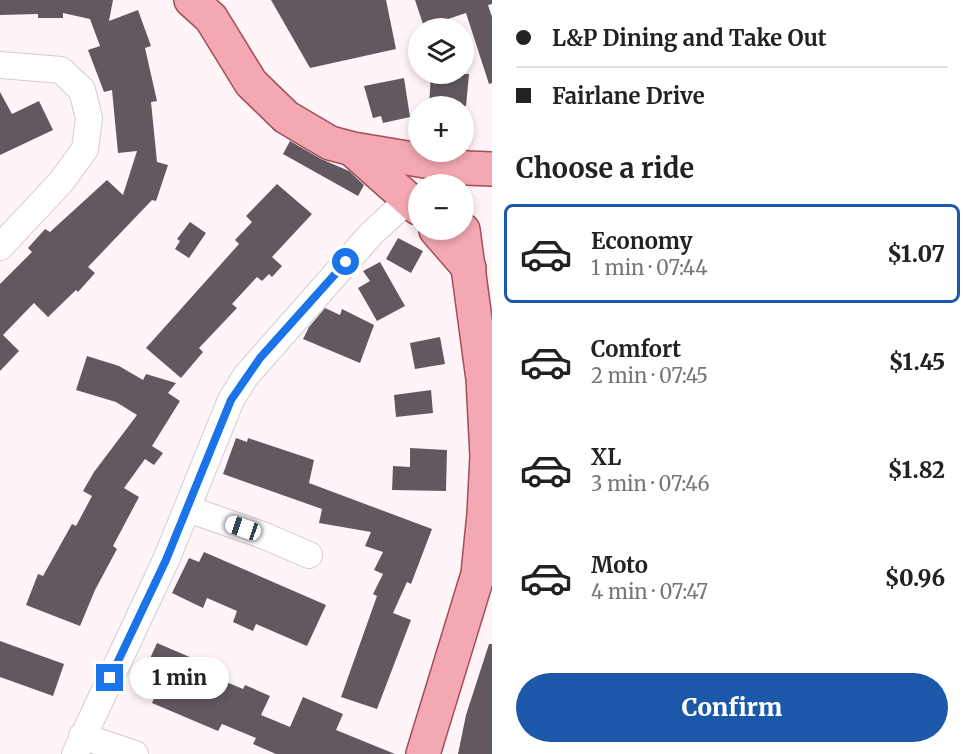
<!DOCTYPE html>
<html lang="en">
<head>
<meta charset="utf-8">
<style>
	:root { --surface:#fff; --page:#f6f6f6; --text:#222; --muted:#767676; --line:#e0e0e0; --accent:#1c58a9 }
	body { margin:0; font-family:Merriweather,serif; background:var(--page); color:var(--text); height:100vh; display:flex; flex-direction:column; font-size:22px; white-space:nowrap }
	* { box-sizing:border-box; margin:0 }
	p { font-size:20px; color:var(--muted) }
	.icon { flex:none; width:33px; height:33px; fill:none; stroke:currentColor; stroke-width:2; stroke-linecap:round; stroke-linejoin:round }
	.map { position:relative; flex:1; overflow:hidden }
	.details { display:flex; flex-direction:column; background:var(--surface); width:480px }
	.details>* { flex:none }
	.hud { display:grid; align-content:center; height:132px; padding:0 24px; background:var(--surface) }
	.fabs { position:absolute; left:408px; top:18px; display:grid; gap:12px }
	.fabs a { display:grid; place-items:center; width:66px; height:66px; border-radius:50%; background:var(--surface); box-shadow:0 3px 9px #0003; font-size:30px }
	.end { position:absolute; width:27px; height:27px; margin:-14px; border:8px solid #1a73e8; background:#fff; box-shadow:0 0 0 3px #fff }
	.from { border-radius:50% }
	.bubble { position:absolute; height:42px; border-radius:21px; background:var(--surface); box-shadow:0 3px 9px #0003; font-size:20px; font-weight:800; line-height:42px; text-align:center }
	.car { position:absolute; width:18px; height:36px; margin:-18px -9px; border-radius:8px; box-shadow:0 0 4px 2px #0007; background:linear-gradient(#fff 24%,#345 0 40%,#fff 0 76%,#345 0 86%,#fff 0) }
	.hud b { display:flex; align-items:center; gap:21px; height:57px; font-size:22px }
	.hud b+b { border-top:2px solid var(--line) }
	.hud i { width:15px; height:15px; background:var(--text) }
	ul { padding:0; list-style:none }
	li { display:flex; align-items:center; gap:18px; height:99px; margin:0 12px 9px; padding:0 12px; border:3px solid transparent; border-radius:9px }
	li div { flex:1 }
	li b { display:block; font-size:22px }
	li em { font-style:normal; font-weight:800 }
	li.active { border-color:var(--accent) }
	li>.icon { width:54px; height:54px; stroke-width:1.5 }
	h2 { padding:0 24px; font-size:27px; line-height:72px }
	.primary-button { display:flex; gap:12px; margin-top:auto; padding:12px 24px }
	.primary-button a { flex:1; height:69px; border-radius:36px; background:var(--accent); color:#fff; font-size:24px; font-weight:800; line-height:69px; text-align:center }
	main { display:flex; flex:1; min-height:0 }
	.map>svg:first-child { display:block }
</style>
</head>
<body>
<main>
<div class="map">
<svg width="492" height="754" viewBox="0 0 492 754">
	<rect width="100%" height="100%" fill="#fff4f8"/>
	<g fill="#625960">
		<polygon points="0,0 113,0 109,21 138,10 151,46 145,48 157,101 151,102 157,162 168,165 156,201 152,200 88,267 95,273 78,292 76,290 48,317 34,303 3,335 19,351 0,371 0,284 32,252 28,248 45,229 50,232 107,180 123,195 137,151 118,153 112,90 104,92 88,50 100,46 90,19 63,13 63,18 38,18 38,14 0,15"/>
		<polygon points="271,0 386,0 396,49 310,68"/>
		<polygon points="415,0 492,0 492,4 488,5 492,17 492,83 489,84 466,13 424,27"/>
		<polygon points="431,74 469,74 466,106 429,106"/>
		<polygon points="404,78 410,117 383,123 381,116 373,118 364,86"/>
		<polygon points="0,92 12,114 39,101 53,130 0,155"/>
		<polygon points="290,141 321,159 349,171 364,185 358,196 283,154"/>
		<polygon points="277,184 312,214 272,257 282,266 272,277 269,274 262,281 257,277 232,304 237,308 199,348 203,352 181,378 146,348 239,244 235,240 252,222 246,216"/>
		<polygon points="190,222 206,233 189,258 175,249 180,241 177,239"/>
		<polygon points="398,238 423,251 411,273 386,259"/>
		<polygon points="380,262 405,306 377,321 358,288 370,281 363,271"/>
		<polygon points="325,308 340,315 342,309 374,325 360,363 303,339 309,327"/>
		<polygon points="440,337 445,364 415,369 410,343"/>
		<polygon points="87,356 119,366 143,380 146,374 176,383 168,393 180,401 152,446 163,453 154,465 145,459 124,488 139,497 113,546 117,549 95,590 80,626 26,605 38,574 43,576 72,524 76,526 92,496 83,491 94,472 137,415 116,402 76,390"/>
		<polygon points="431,390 433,413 396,417 394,395"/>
		<polygon points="236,438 247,442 248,438 314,460 309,483 432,529 411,584 407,582 393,613 411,620 377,709 341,697 377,596 373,594 383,574 374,570 383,552 365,546 371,532 319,523 322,509 223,474"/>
		<polygon points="410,448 447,450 446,491 392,490 393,466 410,467"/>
		<polygon points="204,552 326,605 307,646 256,624 253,631 233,622 237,611 207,598 203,608 172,593 189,558 199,562"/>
		<polygon points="0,641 64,664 53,696 0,677"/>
		<polygon points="157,643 192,658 188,666 243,689 245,685 270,696 261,715 290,727 303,697 343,714 336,730 395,754 276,754 253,744 256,738 222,724 218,731 152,703 157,692 139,683"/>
		<polygon points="489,644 492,644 492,754 458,754 466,715"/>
	</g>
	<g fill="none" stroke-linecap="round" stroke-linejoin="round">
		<g stroke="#d7cacf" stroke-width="28">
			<g id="minor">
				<polyline points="0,65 61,70 82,90 89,118 85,149 61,182 0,247"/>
				<polyline points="188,509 265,536 309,555"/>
				<polyline points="82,736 135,754"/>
				<polyline points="75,754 166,560 231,400 245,377 371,234 410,198"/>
			</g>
		</g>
		<g stroke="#a24e5b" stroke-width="36">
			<g id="major">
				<polyline points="191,0 211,18 251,83 286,117 330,143 353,149 467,168 492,169"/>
				<polyline points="353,150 418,208"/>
				<polyline points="436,230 469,268"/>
				<polyline points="423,754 478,574 484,514 487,456 483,379 463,230"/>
			</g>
		</g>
		<use href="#minor" stroke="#fff" stroke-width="26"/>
		<use href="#major" stroke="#f4a8b3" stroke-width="33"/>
	</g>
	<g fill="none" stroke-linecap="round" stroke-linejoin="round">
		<polyline stroke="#1a73e8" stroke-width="8" points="110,678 166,560 231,400 260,358 346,262"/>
	</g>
</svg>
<div class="fabs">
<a><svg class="icon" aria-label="layers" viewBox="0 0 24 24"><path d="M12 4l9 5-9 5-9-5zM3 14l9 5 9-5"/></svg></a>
<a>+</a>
<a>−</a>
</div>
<i class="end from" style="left:346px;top:262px"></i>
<i class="end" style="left:110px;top:678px"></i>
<div class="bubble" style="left:130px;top:657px;width:99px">1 min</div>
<i class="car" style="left:243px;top:528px;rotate:289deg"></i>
</div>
<section class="details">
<div class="hud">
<b><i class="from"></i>L&amp;P Dining and Take Out</b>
<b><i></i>Fairlane Drive</b>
</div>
<h2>Choose a ride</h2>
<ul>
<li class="active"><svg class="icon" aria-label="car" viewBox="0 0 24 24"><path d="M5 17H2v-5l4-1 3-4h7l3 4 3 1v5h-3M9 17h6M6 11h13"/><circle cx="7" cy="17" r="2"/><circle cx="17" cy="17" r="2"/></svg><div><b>Economy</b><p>1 min · 07:44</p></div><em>$1.07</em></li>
<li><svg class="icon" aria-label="car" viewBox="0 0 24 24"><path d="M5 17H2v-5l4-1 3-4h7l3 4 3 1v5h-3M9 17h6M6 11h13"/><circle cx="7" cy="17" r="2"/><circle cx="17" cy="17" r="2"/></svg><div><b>Comfort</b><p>2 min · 07:45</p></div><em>$1.45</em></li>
<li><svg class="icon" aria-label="car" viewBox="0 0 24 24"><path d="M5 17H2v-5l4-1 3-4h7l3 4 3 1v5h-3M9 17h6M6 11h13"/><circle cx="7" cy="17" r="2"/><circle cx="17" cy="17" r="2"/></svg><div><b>XL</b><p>3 min · 07:46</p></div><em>$1.82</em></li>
<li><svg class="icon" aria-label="car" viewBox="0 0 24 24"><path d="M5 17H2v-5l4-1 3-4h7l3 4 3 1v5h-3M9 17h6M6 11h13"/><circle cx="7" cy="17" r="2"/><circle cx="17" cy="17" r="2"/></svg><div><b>Moto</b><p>4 min · 07:47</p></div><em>$0.96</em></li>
</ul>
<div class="primary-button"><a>Confirm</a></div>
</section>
</main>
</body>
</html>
